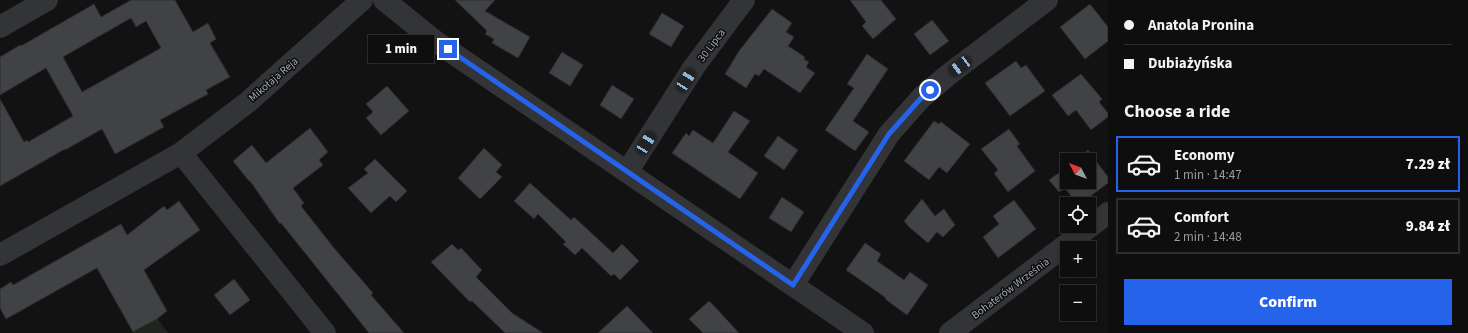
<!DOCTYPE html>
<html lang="en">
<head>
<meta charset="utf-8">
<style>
	:root { --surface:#0e0e0e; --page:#171717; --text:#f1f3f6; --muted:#9b9c9e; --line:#2e2e2e; --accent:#2563eb }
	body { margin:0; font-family:"Source Sans 3",sans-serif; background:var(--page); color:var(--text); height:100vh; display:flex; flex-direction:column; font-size:15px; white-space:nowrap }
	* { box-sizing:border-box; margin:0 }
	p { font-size:13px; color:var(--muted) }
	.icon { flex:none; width:22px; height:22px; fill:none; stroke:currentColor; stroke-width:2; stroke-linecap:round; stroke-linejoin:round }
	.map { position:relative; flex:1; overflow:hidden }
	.details { display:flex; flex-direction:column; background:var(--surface); width:360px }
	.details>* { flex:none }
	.banner { display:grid; align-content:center; height:88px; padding:0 16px; background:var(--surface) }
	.needle { width:26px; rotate:311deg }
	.controls { position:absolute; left:1060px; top:153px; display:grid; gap:8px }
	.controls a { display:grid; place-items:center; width:36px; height:36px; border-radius:0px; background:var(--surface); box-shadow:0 2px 6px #0003,0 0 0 1px var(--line); font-size:20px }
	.end { position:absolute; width:18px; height:18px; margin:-9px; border:5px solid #2563eb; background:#fff; box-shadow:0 0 0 2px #fff }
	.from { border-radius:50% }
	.bubble { position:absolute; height:28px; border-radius:0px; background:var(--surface); box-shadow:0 2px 6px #0003,0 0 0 1px var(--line); font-size:13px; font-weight:800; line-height:28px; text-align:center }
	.car { position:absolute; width:12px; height:24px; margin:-12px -6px; border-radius:5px; box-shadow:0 0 3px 1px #0007; background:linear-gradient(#222 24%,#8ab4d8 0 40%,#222 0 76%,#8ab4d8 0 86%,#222 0) }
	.banner b { display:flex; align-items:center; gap:14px; height:38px; font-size:15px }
	.banner b+b { border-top:1px solid var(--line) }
	.banner i { width:10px; height:10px; background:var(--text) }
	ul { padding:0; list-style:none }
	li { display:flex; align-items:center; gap:12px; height:56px; margin:0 8px 6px; padding:0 8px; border:2px solid var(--line); border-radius:0px }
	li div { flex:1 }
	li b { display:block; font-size:15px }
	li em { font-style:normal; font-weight:800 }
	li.selected { border-color:var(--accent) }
	li>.icon { width:36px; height:36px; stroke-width:1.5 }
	h2 { padding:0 16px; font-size:18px; line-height:48px }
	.button { display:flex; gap:8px; margin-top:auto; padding:8px 16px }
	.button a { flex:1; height:46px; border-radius:0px; background:var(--accent); color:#fff; font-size:16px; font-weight:800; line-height:46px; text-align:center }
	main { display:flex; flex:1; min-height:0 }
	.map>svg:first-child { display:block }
</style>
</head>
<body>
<main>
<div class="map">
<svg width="1108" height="333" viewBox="0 0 1108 333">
	<rect width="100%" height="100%" fill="#121213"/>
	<polygon fill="#1e251f" points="157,318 168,333 132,333"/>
	<g fill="#414246" stroke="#2c2c2f" fill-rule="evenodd">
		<path d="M131,0H175L193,32L208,23L216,39L210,43L230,77L206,90L208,94L160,120L164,127L115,154L102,129L65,150V149L0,186V99L24,142L27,140L28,142L73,116L46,68L0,95V57L20,45L21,46L94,4L101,17ZM131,18L136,27L146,21L161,48L82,92L63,57Z"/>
		<polygon points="455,0 495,0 485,11 530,37 518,58 492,43 494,39 485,34 487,31"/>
		<polygon points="850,0 881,0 896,19 873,39 862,26 866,22"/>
		<polygon points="1090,4 1108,27 1108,41 1085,59 1060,27"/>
		<polygon points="772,9 792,23 786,32 794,37 788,46 805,57 804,59 809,62 806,67 815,73 800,93 764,69 759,76 755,74 746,88 725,74 739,51"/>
		<polygon points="662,13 684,26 671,47 649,34"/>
		<polygon points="932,20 949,41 930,55 914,34"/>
		<polygon points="562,52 583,65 570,86 549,73"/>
		<polygon points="867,54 888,69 853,121 869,132 855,151 825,130 854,88 847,84"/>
		<polygon points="1016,61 1021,68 1026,65 1045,91 1010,116 985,83"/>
		<polygon points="1081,74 1102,99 1099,102 1108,113 1108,117 1091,130 1076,110 1068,116 1052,95"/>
		<polygon points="612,85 634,99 621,119 600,105"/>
		<polygon points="387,86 409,111 381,135 366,118 373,112 366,104"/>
		<polygon points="734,111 750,121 728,152 758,173 740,199 672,153 686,133 689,136 693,130 713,143"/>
		<polygon points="934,121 939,124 941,122 970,144 947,173 939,167 929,180 904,161"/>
		<polygon points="310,128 328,152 319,160 323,165 293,188 304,203 301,206 334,248 373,293 371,295 404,333 369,333 281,223 280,224 250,181 249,181 233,161 252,145 266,163"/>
		<polygon points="1009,129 1020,144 1017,146 1035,171 1008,192 994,173 998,170 981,149"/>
		<polygon points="778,136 798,150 784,170 764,156"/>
		<polygon points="484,148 502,165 496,172 502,177 480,199 458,178"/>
		<polygon points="1088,150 1108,177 1108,183 1080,204 1077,204 1065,188 1059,192 1049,180 1067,167 1067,182 1089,182 1089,160 1076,160"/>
		<polygon points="375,159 407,191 396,202 390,196 371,213 348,188 368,173 364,169"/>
		<polygon points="530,183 571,220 574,217 613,253 622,244 639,261 620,280 614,274 611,276 582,248 575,255 563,244 566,242 538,214 534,219 514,201"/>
		<polygon points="782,197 804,212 791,232 769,218"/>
		<polygon points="922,199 935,216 944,209 955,225 943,237 937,232 928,243 909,227 904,221"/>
		<polygon points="1014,200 1036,229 998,258 983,237 999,224 993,216"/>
		<polygon points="179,201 200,230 144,270 167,311 157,319 133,332 97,268 6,319 0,308 0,289 11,282 13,285 121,224 127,235 164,206 167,210"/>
		<polygon points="865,243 881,254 877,261 904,280 910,272 928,285 907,315 885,299 886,298 846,270"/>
		<polygon points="452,244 458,250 461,248 482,270 476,277 512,313 543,333 505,333 472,301 470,302 431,262 444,251"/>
		<polygon points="234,279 250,300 230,315 214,295"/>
		<polygon points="709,301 716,308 739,333 703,333 689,319"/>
		<polygon points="627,306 653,333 598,333"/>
	</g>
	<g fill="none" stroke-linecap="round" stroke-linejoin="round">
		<g stroke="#333438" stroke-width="22">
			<polyline points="384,0 435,41 863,333"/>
			<polyline points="0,27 47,0"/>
			<polyline points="181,153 325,333"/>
			<polyline points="627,172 694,67 744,0"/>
			<polyline points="0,255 181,153 248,102 362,0"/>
			<polyline points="793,285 889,134 922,97 948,75 1047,0"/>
			<polyline points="950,333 1108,213"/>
		</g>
	</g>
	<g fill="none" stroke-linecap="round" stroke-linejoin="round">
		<polyline stroke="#2563eb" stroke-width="5" points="448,49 793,285 889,134 922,97 930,90"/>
	</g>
	<g text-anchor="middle" stroke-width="3" stroke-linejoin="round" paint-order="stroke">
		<g font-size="11" fill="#a4a9b3" stroke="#0d0d0e">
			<text transform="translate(711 45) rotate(-53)" y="4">30 Lipca</text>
			<text transform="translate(273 79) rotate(-41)" y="4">Mikołaja Reja</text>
			<text transform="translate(1010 288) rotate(-37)" y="4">Bohaterów Września</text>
		</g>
	</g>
</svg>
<div class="controls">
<a><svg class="needle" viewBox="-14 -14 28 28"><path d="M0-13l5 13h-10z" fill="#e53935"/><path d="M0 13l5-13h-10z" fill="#9b9c9e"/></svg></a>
<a><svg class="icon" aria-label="locate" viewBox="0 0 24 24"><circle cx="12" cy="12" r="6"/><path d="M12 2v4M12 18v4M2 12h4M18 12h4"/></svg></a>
<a>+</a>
<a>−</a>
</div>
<i class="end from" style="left:930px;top:90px"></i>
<i class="end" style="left:448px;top:49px"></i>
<div class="bubble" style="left:368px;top:35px;width:66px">1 min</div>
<i class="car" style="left:960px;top:66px;rotate:233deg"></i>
<i class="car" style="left:686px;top:80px;rotate:33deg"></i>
<i class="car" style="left:646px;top:143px;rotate:32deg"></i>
</div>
<section class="details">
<div class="banner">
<b><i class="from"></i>Anatola Pronina</b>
<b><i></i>Dubiażyńska</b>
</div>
<h2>Choose a ride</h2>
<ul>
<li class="selected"><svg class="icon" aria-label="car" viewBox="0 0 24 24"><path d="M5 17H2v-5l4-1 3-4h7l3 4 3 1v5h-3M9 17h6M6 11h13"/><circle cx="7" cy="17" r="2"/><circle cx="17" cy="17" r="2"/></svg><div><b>Economy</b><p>1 min · 14:47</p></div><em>7.29 zł</em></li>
<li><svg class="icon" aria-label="car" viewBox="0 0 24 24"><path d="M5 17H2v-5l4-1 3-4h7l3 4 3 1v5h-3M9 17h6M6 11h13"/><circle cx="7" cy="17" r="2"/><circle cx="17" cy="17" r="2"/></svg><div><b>Comfort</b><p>2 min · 14:48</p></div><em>9.84 zł</em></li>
</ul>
<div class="button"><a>Confirm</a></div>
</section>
</main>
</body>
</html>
